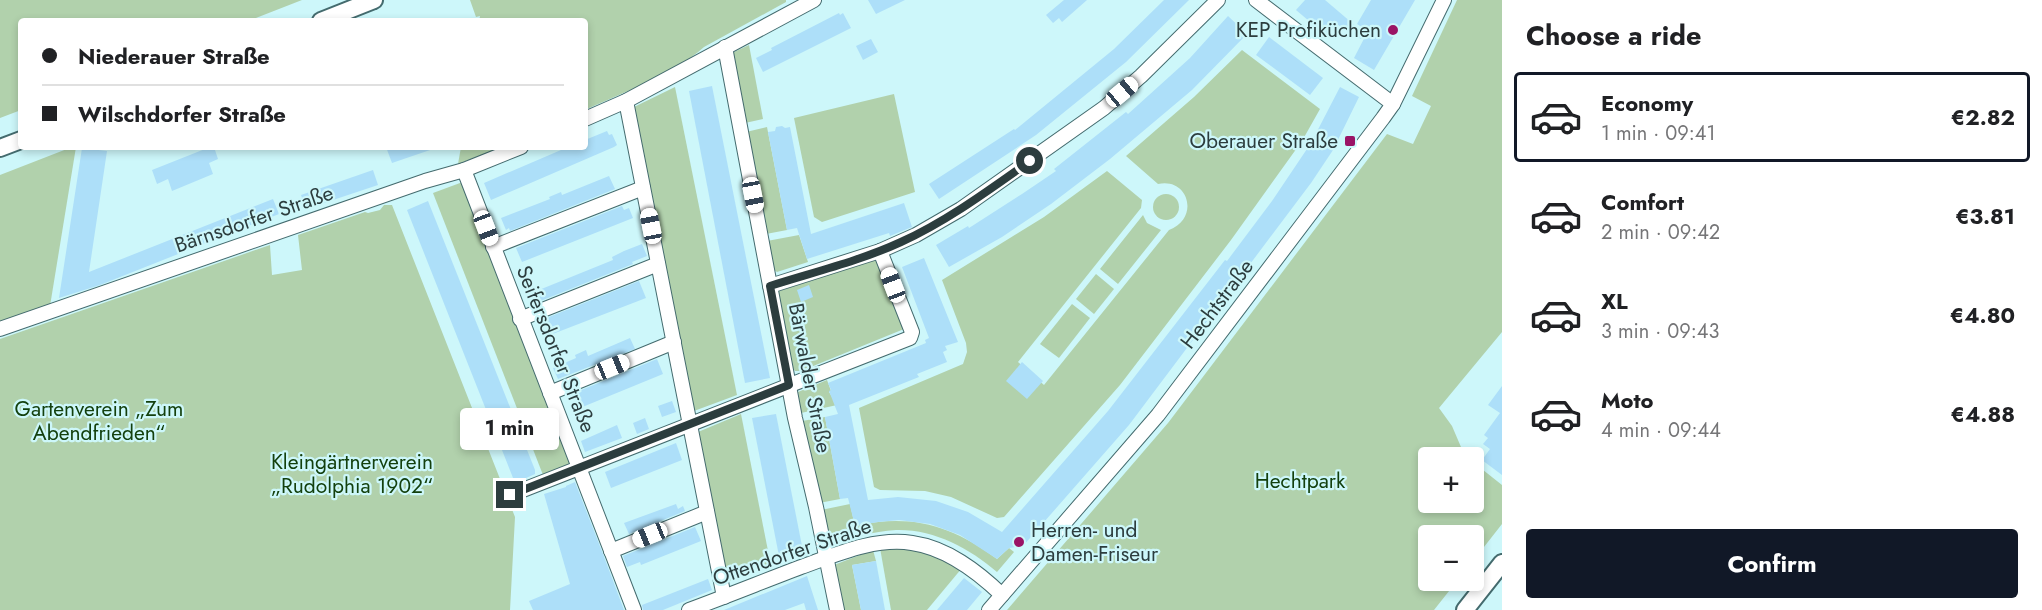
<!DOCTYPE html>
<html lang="en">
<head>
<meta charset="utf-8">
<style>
	:root { --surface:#fff; --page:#f2f2f2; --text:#202124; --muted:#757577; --line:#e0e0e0; --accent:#111827 }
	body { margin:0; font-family:Jost,sans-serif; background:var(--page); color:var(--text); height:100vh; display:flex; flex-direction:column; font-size:22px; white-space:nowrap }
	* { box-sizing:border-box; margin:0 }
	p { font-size:20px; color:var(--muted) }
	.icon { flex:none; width:33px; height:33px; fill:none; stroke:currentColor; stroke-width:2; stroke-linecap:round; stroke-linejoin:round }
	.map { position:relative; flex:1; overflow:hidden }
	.drawer { display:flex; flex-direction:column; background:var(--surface); width:540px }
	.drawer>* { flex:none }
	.banner { position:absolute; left:18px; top:18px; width:570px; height:132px; border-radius:6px; box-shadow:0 3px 9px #0003; display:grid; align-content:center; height:132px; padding:0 24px; background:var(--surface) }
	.buttons { position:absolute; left:1418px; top:447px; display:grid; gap:12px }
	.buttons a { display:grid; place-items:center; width:66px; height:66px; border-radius:6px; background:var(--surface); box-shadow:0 3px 9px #0003; font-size:30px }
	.end { position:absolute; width:27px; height:27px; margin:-14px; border:8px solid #2c3d3e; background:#fff; box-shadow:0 0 0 3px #fff }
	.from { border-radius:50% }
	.bubble { position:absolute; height:42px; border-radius:6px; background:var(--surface); box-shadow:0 3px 9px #0003; font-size:20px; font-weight:700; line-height:42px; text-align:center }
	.car { position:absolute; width:18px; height:36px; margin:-18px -9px; border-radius:8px; box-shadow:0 0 4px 2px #0007; background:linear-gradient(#fff 24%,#345 0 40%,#fff 0 76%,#345 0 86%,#fff 0) }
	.banner b { display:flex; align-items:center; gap:21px; height:57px; font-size:22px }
	.banner b+b { border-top:2px solid var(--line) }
	.banner i { width:15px; height:15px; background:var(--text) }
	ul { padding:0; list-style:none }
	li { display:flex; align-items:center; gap:18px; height:90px; margin:0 12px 9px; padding:0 12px; border:3px solid transparent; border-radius:6px }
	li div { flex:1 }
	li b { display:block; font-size:22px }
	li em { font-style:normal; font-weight:700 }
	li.selected { border-color:var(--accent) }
	li>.icon { width:54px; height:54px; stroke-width:1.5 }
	h2 { padding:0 24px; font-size:27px; line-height:72px }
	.cta { display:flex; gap:12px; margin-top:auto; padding:12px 24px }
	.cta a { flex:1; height:69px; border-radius:6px; background:var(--accent); color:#fff; font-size:24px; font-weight:700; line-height:69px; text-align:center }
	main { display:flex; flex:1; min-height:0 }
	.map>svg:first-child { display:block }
</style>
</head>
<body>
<main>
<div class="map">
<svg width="1502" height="610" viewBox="0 0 1502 610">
	<rect width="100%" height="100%" fill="#cdf7fa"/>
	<g fill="#b1d1ac">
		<polygon points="0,0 302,0 248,21 21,21 21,110 0,118"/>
		<path d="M470,0H786V2L704,47C674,74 622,93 585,110V21H479L480,16L476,17Z"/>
		<polygon points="1457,0 1502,0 1502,332 1439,408 1452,426 1464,454 1468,457 1428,458 1428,502 1473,502 1473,462 1502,485 1502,524 1473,561 1473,536 1428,536 1428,580 1457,581 1434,610 1007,610 1168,423 1387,134 1413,144 1431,106 1412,96"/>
		<polygon points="749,45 763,119 745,123 732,53"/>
		<path d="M1242,50L1320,109L1302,141L1231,240L1156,338L1120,385L1004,517L997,518L951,497L925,491L880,490L874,487L859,408L963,364L967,352L966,343L942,280L1044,217L1107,171L1142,200L1141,208L1018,362L1044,385L1169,230C1200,219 1189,177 1158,184L1126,156L1194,97Z"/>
		<polygon points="675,87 737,395 694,411 634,107"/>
		<polygon points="894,94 915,192 822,222 814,217 794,118"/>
		<polygon points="767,127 787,230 766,234 746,132"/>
		<polygon points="72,147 76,147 50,306 0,323 0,175"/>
		<polygon points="461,147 503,147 458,164"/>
		<polygon points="460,183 462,183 571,459 569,464 543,475 433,193"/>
		<circle cx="1166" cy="207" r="13"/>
		<polygon points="384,205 392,205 515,517 510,610 0,610 0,339 270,245 272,275 302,270 298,235 365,212 368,213 380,210"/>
		<polygon points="1143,215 1147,223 1161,230 1118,284 1100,269"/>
		<polygon points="799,235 808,262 777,272 774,270 767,241"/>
		<polygon points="874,260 877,262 904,329 801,371 795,371 792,367 777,296 779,291"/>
		<polygon points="1096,274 1114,289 1094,314 1076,299"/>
		<polygon points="1072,304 1090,318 1059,358 1040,344"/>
		<polygon points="827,380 831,391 829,392 837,405 801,413 798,392"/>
		<polygon points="741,414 771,566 726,582 698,432"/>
		<polygon points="825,417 840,499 819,503 802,421"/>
		<path d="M850,504L855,526C910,513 952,525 997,559L1009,548L1014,552L997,572C969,548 934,529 896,530C873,531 850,539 828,544L821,510Z"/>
		<polygon points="880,548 920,549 962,568 927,610 891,610"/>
		<polygon points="873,550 876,561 852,565 861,610 840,610 834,565"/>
	</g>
	<g fill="#addff9">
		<polygon points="868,0 905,0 876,14"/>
		<polygon points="1064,0 1087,0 1062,22 1059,18 1053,23 1046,15"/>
		<polygon points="1164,0 1189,0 1126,62 1036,135 939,199 929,184 1014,129 1015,130 1114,49"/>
		<polygon points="1305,0 1325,0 1365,34 1361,39 1338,25 1328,37 1296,10"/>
		<polygon points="1371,0 1415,0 1374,70 1354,58 1368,31 1357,24"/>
		<polygon points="839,13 840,15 843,13 851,28 763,72 756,58 772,50 771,48"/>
		<polygon points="1228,16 1247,34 1192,90 1110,159 1051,204 1002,237 949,267 936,245 968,226 969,228 1022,194 1056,171 1054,169 1126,112 1128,114 1190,58"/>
		<polygon points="1269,37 1323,78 1310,95 1256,55"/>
		<polygon points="871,39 878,52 863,60 856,46"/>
		<polygon points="712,86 770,378 745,383 689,91"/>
		<polygon points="1340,87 1359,97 1333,150 1311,183 1129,425 1023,546 1009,548 997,559 960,535 930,524 899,520 878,522 855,526 848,498 840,499 825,417 838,414 829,391 831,390 828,383 926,343 925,340 929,338 902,267 924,258 958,342 945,346 947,350 943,352 947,362 917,374 919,377 849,405 868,500 898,497 936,501 968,512 1002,532 1108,411 1225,260 1227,261 1272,201 1311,143"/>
		<polygon points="782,126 785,128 790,127 811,234 904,203 912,227 890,236 889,233 807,259 797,228 787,230 768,132 775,131 776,127"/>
		<polygon points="607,131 609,135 612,134 617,145 614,147 491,200 484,183 568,147 585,147 585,140"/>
		<polygon points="210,147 214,147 218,159 209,163 213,174 172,191 168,179 157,184 152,170"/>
		<polygon points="386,147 433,147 433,149 392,163"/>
		<polygon points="82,148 107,151 89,272 273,199 279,214 100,285 59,298"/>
		<polygon points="373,170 378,185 306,209 301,195"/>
		<polygon points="609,176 615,189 510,231 509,228 506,230 501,218 550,199 549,197 561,192 562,195"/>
		<polygon points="428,201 535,470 535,474 515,483 407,210"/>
		<polygon points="622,206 624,210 629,208 633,218 522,262 516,248"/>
		<polygon points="642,244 647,256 632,262 633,264 538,302 534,292 613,260 612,257 624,251"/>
		<polygon points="639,281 646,298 550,335 544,319"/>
		<polygon points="809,285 813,297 801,302 797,290"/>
		<polygon points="630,338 635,349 558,379 553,368 576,358 575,355 586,350 588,356"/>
		<polygon points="657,359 663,374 580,408 574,393"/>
		<polygon points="1022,362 1043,381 1027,399 1006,381"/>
		<polygon points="1502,386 1502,475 1482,460 1490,449 1483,444 1488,438 1484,435 1500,413 1488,405"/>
		<polygon points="672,401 676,412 662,417 658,406"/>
		<polygon points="776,414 803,551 779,556 752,418"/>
		<polygon points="645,418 649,429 637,434 633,423"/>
		<polygon points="617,425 622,438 585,452 581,441"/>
		<polygon points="676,443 682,460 611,488 605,472"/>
		<polygon points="575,482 603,554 624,610 533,610 529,601 570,584 544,494 566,487 566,486"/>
		<polygon points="676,504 678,509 683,506 685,511 629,534 624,523"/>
		<polygon points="695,527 701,541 641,565 640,562 627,567 623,556"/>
		<polygon points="876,561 885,610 861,610 852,565"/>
		<polygon points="807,576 818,610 806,610 804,603 785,610 724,610"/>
		<polygon points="964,578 982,592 967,610 937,610"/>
		<polygon points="708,579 712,590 663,610 643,610 642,605"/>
	</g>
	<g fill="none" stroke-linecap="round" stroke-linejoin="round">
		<g stroke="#446b6e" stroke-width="16">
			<g id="minor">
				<polyline points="1256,0 1393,104"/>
				<polyline points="725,47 795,418 816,507 837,610"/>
				<polyline points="626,101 724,597"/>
				<polyline points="585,119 626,101 814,0"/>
				<polyline points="464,170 634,610"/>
				<polyline points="493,247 643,188"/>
				<polyline points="770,286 880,251 916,235 961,209 1104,108 1141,76 1218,0"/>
				<polyline points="520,319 658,264"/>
				<polyline points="0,329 425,181 464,170 521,147"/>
				<polyline points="550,393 674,342"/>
				<polyline points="510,495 910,338 912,332 880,251"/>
				<polyline points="611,551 707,512"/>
				<path d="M689,610C727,596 764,581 801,567C835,555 875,537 912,543C947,548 977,571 1002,595"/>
				<polyline points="989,610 1158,415 1383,118 1393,104 1444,0"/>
			</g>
		</g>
		<g stroke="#446b6e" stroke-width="20">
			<g id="major">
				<polyline points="321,21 374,0"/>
				<polyline points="0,148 21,140"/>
				<polyline points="1465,610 1502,563"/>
			</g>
		</g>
		<use href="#minor" stroke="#fff" stroke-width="14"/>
		<use href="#major" stroke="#fff" stroke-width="16"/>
	</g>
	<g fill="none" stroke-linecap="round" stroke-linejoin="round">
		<path stroke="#2c3d3e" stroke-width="8" d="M510,495L789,385L770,286C814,272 860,261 901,242C947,221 989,190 1030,161"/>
	</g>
	<g fill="#9a1365" stroke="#cdf7fa" stroke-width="2">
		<circle cx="1393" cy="30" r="6"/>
		<rect x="1344" y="135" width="12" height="12" rx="3"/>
		<circle cx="1019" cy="542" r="6"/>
	</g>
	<g text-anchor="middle" stroke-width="4.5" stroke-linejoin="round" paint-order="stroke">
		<g font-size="21" fill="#2c3d3e" stroke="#cdf7fa" text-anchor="end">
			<text x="1381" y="37">KEP Profiküchen</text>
			<text x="1338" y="148">Oberauer Straße</text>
			<text x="1031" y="537" text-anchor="start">Herren- und<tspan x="1031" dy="24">Damen-Friseur</tspan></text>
		</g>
		<g font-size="21" fill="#2c3d3e" stroke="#cdf7fa">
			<text transform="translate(254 219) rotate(-19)" y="7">Bärnsdorfer Straße</text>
			<text transform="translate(1217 304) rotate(-53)" y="7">Hechtstraße</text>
			<text transform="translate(556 349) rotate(68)" y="7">Seifersdorfer Straße</text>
			<text transform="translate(810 378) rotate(79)" y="7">Bärwalder Straße</text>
			<text transform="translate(792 552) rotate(-19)" y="7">Ottendorfer Straße</text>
		</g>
		<g font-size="21" fill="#13400d" stroke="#cdf7fa">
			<text x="99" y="416">Gartenverein „Zum<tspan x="99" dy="24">Abendfrieden“</tspan></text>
			<text x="352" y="469">Kleingärtnerverein<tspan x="352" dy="24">„Rudolphia 1902“</tspan></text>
			<text x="1300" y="488">Hechtpark</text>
		</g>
	</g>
</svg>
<div class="buttons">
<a>+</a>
<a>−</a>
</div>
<i class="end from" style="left:1030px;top:161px"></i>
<i class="end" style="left:510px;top:495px"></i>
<div class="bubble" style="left:460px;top:408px;width:99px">1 min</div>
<i class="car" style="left:1122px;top:92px;rotate:50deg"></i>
<i class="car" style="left:753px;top:195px;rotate:169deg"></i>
<i class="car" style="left:651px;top:226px;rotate:349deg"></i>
<i class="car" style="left:486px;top:228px;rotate:159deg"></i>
<i class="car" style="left:893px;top:285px;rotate:339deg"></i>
<i class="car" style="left:612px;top:367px;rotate:68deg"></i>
<i class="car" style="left:650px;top:535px;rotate:248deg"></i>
<div class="banner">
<b><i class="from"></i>Niederauer Straße</b>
<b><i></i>Wilschdorfer Straße</b>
</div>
</div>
<section class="drawer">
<h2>Choose a ride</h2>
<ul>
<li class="selected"><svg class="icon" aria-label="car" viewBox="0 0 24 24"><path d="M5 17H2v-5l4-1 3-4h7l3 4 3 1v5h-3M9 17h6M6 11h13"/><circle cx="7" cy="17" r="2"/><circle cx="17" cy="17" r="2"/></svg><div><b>Economy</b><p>1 min · 09:41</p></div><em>€2.82</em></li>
<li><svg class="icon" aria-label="car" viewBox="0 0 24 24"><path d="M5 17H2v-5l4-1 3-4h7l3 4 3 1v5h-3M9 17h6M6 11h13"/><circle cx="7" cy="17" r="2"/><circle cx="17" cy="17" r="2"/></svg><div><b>Comfort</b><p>2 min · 09:42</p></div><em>€3.81</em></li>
<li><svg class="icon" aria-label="car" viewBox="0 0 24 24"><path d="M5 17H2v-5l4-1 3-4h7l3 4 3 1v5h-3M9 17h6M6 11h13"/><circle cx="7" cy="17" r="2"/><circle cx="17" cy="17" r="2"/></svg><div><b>XL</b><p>3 min · 09:43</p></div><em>€4.80</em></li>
<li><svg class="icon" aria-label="car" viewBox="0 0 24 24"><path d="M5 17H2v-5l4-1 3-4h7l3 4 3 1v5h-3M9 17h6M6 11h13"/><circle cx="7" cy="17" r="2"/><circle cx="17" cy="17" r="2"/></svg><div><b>Moto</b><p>4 min · 09:44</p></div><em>€4.88</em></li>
</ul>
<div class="cta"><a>Confirm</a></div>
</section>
</main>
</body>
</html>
